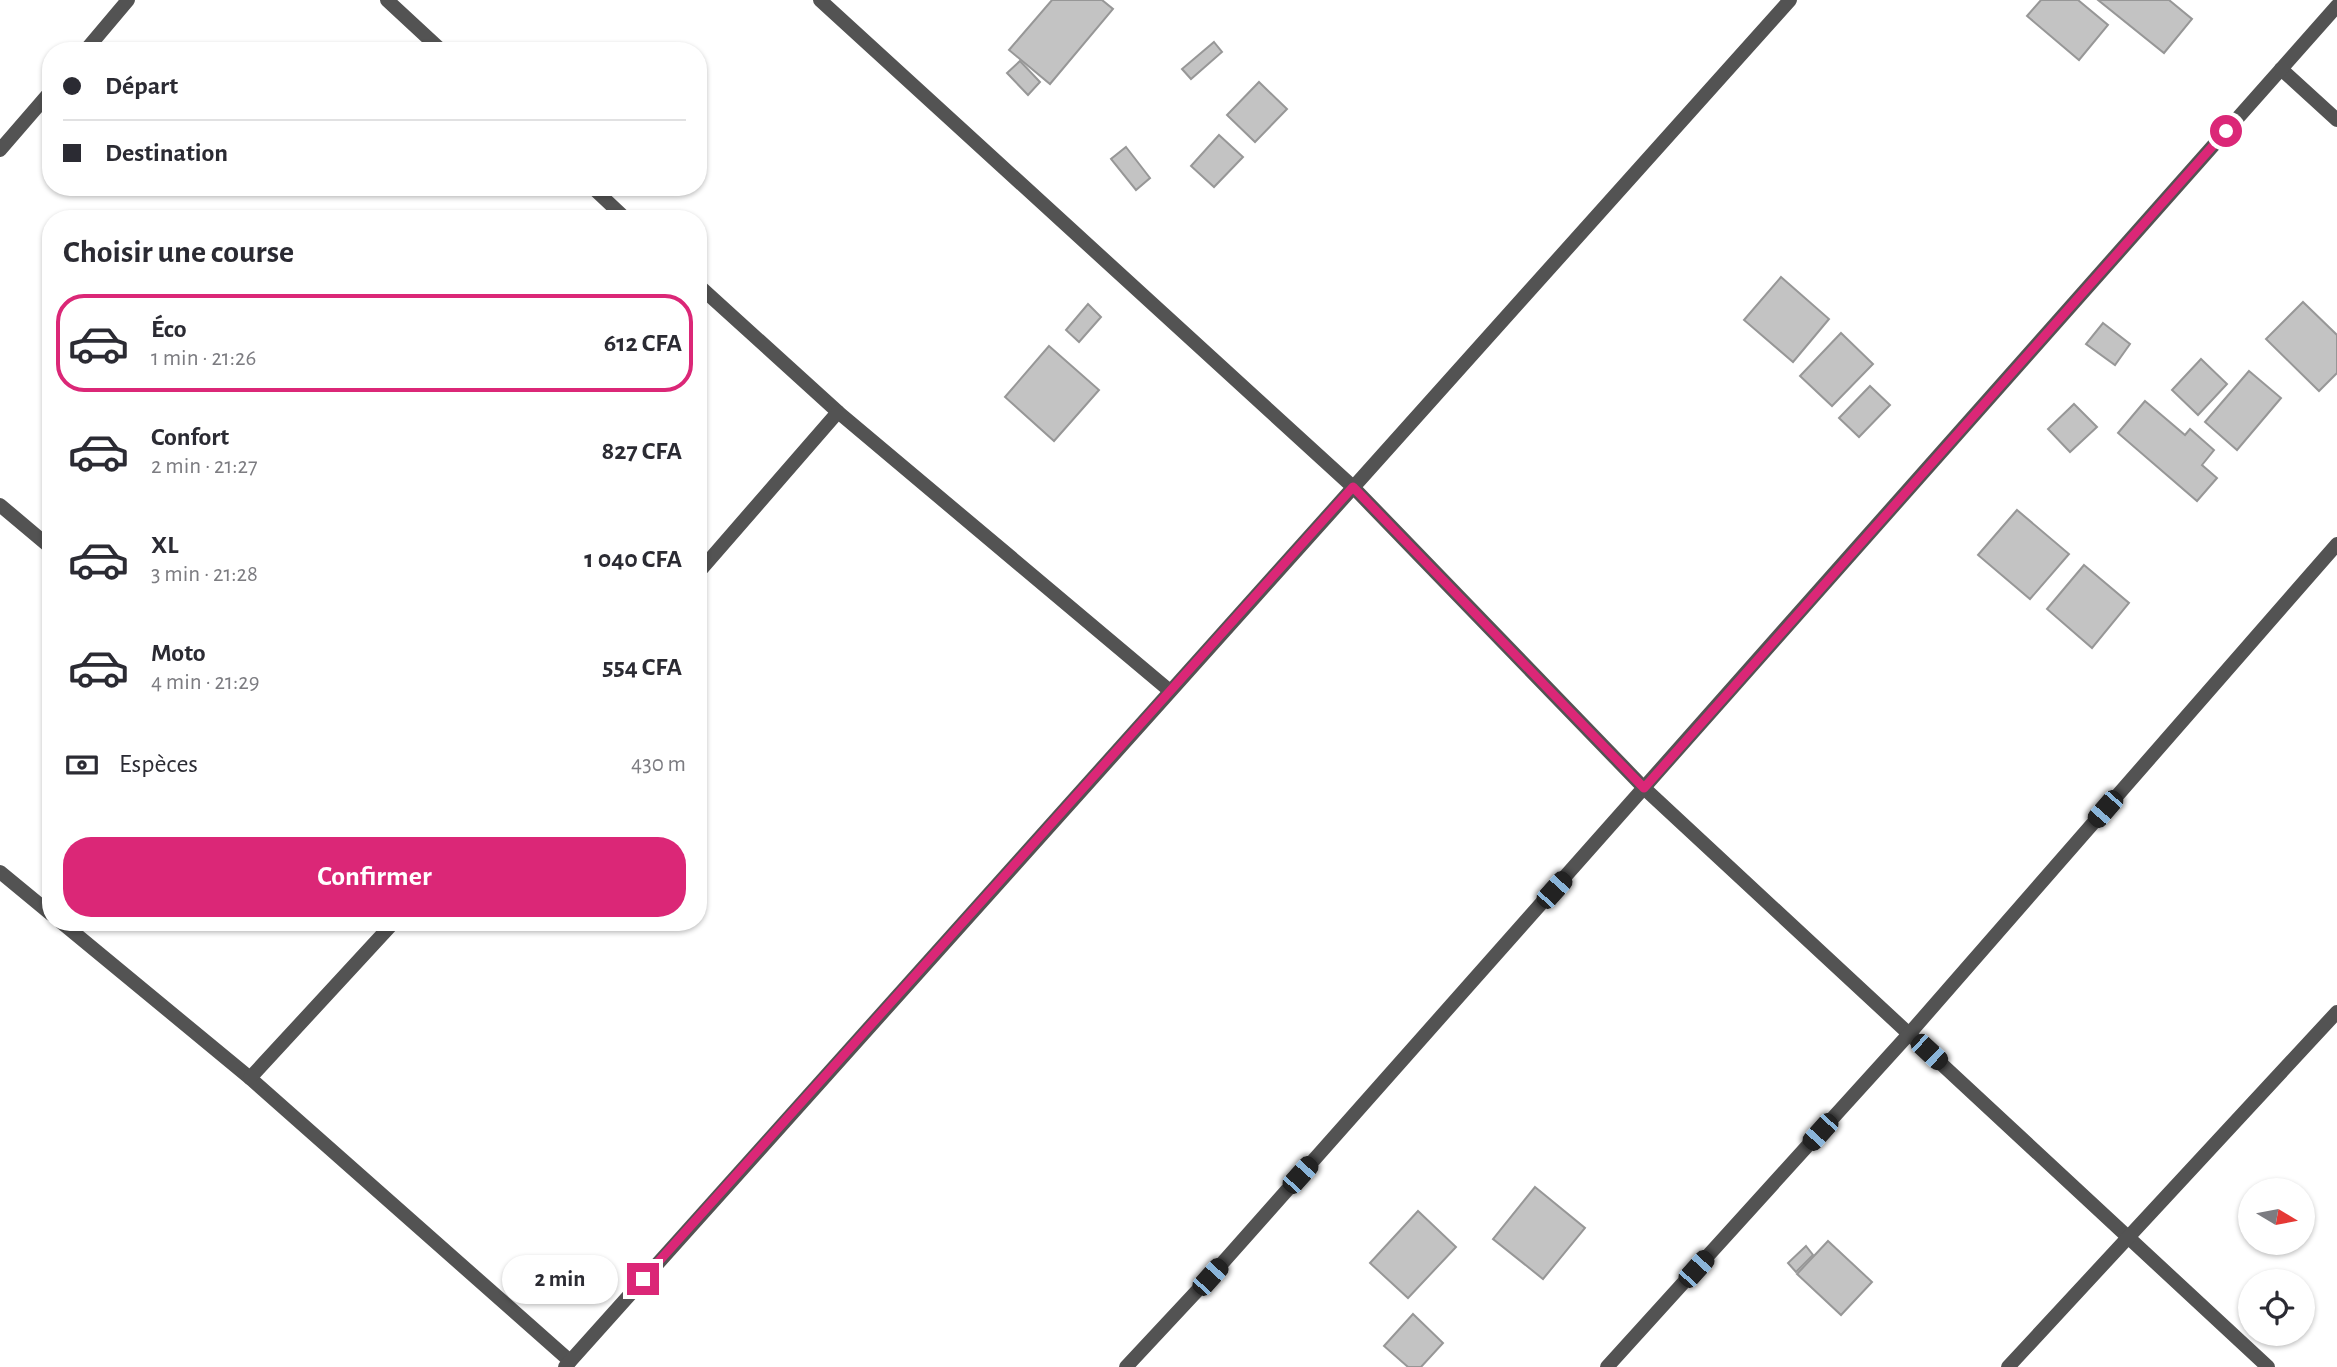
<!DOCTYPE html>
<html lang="fr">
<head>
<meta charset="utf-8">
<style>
	:root { --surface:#fff; --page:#f2f2f3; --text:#2b2b33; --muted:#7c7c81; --line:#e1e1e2; --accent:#db2777 }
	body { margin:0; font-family:"Alegreya Sans",sans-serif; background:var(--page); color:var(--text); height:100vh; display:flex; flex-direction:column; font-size:26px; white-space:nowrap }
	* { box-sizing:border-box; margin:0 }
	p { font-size:23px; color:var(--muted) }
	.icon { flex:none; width:38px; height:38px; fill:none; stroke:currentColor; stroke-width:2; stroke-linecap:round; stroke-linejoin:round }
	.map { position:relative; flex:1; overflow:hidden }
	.drawer { position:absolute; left:42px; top:210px; width:665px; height:721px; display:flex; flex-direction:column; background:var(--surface); border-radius:28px; box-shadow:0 2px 5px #0004 }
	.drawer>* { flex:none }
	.top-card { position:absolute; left:42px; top:42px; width:665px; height:154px; border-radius:28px; box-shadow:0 2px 5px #0004; display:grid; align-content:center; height:154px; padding:0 21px; background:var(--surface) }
	.needle { width:46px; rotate:100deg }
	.controls { position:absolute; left:2238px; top:1178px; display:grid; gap:14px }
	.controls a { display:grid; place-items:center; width:77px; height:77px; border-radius:50%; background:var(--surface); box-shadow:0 2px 5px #0004; font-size:35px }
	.end { position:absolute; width:32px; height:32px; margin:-16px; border:9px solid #db2777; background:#fff; box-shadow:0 0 0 4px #fff }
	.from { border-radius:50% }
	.bubble { position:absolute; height:49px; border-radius:24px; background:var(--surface); box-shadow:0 2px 5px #0004; font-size:23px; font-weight:600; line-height:49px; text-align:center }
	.car { position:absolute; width:21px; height:42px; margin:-21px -10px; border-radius:9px; box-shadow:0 0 5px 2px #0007; background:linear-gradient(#222 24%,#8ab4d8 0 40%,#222 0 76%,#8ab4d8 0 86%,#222 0) }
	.top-card b { display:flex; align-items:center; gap:24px; height:66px; font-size:26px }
	.top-card b+b { border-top:2px solid var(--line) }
	.top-card i { width:18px; height:18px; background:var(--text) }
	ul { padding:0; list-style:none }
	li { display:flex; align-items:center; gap:21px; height:98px; margin:0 14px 10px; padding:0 7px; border:4px solid transparent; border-radius:28px }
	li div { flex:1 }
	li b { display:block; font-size:26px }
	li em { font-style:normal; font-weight:600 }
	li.active { border-color:var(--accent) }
	li>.icon { width:63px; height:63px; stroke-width:1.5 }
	h2 { padding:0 21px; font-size:32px; line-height:84px }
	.pay { display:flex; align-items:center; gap:18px; height:77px; padding:0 21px; font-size:26px }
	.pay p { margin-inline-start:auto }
	.action { display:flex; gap:14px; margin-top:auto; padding:14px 21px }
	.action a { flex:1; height:80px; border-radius:28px; background:var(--accent); color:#fff; font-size:28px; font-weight:600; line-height:80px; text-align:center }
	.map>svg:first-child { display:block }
</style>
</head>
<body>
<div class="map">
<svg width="2337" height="1367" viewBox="0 0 2337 1367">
	<rect width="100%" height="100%" fill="#fff"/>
	<g fill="#c3c3c3" stroke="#979797" stroke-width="2">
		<polygon points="1052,0 1102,0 1113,9 1050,84 1009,50"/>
		<polygon points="2041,0 2078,0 2108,25 2079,60 2027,16"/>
		<polygon points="2098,0 2169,0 2192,19 2164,53"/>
		<polygon points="1214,42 1222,52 1191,79 1182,69"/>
		<polygon points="1020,61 1040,82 1028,95 1007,73"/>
		<polygon points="1259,82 1287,109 1255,142 1227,115"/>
		<polygon points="1219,135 1243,157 1214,187 1191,166"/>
		<polygon points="1126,147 1150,178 1136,190 1111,159"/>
		<polygon points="1781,277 1829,319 1793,362 1744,320"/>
		<polygon points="2303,302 2337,335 2337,373 2319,391 2266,339"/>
		<polygon points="1088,304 1101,317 1079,342 1066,330"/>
		<polygon points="2103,323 2130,344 2115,365 2086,344"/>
		<polygon points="1841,333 1873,364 1832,406 1800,376"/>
		<polygon points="1049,346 1099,390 1054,441 1005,397"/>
		<polygon points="2201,359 2227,384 2198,415 2172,390"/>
		<polygon points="2249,371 2281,398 2237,450 2205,422"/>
		<polygon points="1870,386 1890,405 1859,437 1839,418"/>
		<polygon points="2145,401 2185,435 2190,429 2214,450 2202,465 2217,478 2197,501 2118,433"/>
		<polygon points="2074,404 2097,427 2070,452 2048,429"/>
		<polygon points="2017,510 2069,554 2030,599 1978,555"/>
		<polygon points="2084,565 2129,603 2092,648 2047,609"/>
		<polygon points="1535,1187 1585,1228 1543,1279 1493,1239"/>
		<polygon points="1418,1211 1456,1247 1408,1298 1370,1263"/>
		<polygon points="1828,1241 1872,1282 1841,1315 1797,1274"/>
		<polygon points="1806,1246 1813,1255 1796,1272 1788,1263"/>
		<polygon points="1413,1314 1443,1343 1421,1367 1408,1367 1384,1346"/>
	</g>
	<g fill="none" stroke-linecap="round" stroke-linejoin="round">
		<g stroke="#535353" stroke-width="14">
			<polyline points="387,0 442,51"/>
			<polyline points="820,0 1353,487 1644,788 2268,1367"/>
			<polyline points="85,51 128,0"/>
			<polyline points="2281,69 2337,120"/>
			<polyline points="0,150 51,91"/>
			<polyline points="592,187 626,219"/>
			<polyline points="698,285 838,412"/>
			<polyline points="0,505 51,548"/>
			<polyline points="698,573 838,412 1170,691"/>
			<polyline points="0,872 51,914"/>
			<polyline points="61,922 250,1078 570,1361"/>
			<polyline points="250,1078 394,922"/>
			<polyline points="1126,1367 1210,1277 2337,6"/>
			<polyline points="1607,1367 1909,1034 2337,544"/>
			<polyline points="2008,1367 2337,1012"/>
		</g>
		<polyline stroke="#535353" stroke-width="14" points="565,1367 1790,0"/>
	</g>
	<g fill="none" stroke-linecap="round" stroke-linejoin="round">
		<polyline stroke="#db2777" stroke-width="9" points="643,1279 1353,487 1644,788 2226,131"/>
	</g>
</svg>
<div class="controls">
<a><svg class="needle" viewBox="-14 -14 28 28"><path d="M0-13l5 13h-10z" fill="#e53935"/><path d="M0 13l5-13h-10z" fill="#7c7c81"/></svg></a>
<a><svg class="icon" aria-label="locate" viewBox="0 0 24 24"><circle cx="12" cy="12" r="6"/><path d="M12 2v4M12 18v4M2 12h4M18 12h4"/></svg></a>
</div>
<i class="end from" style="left:2226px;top:131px"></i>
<i class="end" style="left:643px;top:1279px"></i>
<div class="bubble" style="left:502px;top:1255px;width:116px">2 min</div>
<i class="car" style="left:2105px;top:809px;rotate:221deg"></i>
<i class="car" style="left:1554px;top:890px;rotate:42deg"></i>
<i class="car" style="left:1929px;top:1052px;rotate:133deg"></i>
<i class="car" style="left:1820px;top:1132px;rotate:222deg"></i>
<i class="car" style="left:1300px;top:1175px;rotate:42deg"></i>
<i class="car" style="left:1696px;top:1269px;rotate:42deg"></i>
<i class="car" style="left:1210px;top:1277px;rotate:42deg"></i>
<div class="top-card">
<b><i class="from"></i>Départ</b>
<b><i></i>Destination</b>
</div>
<section class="drawer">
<h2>Choisir une course</h2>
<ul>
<li class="active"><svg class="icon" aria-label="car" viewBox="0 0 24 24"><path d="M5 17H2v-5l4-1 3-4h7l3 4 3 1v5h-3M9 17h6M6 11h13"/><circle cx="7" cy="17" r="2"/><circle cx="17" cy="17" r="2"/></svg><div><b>Éco</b><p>1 min · 21:26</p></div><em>612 CFA</em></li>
<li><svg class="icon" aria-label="car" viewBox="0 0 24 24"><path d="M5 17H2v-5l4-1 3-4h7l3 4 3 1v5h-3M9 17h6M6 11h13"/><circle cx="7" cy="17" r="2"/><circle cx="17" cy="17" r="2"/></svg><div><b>Confort</b><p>2 min · 21:27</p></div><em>827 CFA</em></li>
<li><svg class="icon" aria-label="car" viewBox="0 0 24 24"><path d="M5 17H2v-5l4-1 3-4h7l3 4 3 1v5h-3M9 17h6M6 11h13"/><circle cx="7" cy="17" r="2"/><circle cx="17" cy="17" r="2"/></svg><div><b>XL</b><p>3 min · 21:28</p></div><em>1 040 CFA</em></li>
<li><svg class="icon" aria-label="car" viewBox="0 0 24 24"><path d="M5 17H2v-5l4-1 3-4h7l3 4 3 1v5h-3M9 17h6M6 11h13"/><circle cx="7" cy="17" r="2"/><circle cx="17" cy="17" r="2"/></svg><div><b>Moto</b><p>4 min · 21:29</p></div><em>554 CFA</em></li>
</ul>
<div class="pay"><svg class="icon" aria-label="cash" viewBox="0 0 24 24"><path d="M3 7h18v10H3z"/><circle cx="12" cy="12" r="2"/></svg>Espèces<p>430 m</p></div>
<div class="action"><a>Confirmer</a></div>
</section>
</div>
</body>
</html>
